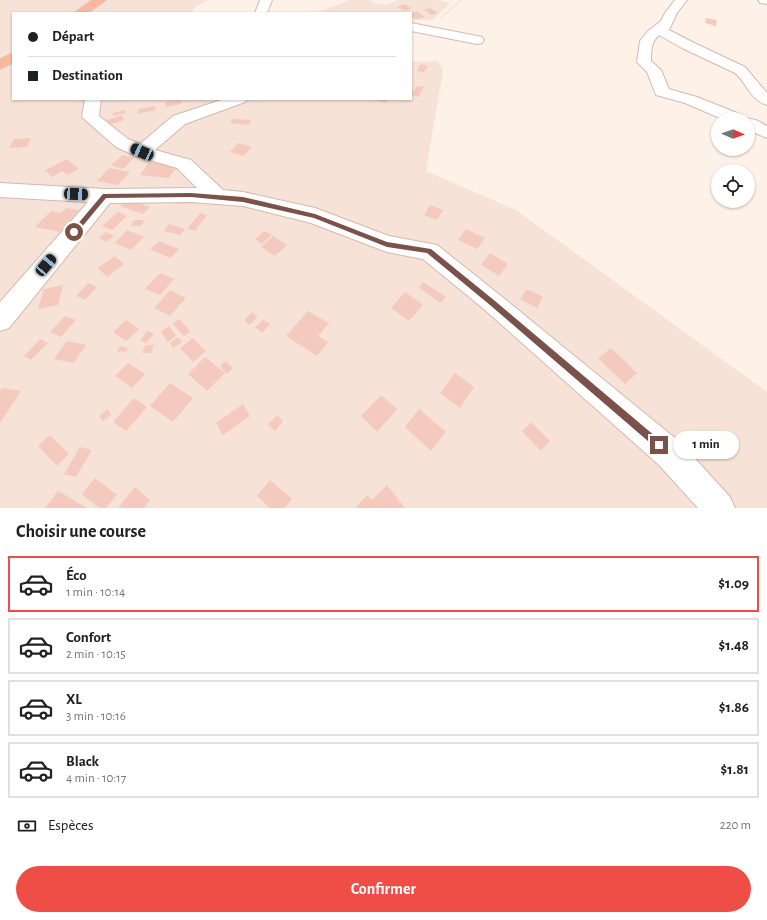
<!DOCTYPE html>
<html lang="fr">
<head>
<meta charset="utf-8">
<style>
	:root { --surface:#fff; --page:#f6f6f6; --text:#202124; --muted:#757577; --line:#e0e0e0; --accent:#ef4e46 }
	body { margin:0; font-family:"Alegreya Sans",sans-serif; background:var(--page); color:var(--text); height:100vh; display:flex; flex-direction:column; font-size:15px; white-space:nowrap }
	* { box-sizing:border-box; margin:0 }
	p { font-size:13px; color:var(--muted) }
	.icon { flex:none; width:22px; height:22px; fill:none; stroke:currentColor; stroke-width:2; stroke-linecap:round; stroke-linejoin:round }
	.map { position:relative; height:508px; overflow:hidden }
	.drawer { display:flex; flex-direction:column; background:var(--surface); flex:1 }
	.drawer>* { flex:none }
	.top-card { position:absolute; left:12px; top:12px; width:400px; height:88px; border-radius:0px; box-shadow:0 1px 3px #0004; display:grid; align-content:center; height:88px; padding:0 16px; background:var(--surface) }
	.needle { width:26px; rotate:92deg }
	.controls { position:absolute; left:711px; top:112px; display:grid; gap:8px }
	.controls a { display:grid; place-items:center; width:44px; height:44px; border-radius:50%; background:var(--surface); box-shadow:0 1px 3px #0004; font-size:20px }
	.end { position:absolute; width:18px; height:18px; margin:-9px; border:5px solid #7b5249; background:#fff; box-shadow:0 0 0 2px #fff }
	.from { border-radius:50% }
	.bubble { position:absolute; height:28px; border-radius:14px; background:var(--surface); box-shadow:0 1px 3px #0004; font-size:13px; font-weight:700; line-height:28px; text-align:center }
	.car { position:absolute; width:12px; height:24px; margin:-12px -6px; border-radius:5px; box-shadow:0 0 3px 1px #0007; background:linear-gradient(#222 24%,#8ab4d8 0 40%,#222 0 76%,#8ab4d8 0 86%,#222 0) }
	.top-card b { display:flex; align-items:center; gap:14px; height:38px; font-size:15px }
	.top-card b+b { border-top:1px solid var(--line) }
	.top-card i { width:10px; height:10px; background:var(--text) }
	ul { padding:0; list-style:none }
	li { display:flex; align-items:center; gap:12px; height:56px; margin:0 8px 6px; padding:0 8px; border:2px solid var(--line); border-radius:0px }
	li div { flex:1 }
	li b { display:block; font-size:15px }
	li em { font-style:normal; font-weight:700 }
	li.on { border-color:var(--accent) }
	li>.icon { width:36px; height:36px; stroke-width:1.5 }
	h2 { padding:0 16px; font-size:18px; line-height:48px }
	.pay { display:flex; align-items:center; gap:10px; height:44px; padding:0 16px; font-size:15px }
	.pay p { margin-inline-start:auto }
	.cta { display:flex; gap:8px; margin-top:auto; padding:8px 16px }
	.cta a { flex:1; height:46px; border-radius:24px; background:var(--accent); color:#fff; font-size:16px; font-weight:700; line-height:46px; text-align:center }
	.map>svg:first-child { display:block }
</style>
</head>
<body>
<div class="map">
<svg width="767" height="508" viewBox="0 0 767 508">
	<rect width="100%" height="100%" fill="#fef1e8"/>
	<g fill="#f6e2d6">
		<polygon points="0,0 208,0 194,8 191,13 13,13 13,99 411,99 411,62 438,61 443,70 426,171 516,210 767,392 767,508 0,508"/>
		<polygon points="349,0 370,0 374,3 385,5 399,0 438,0 450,3 432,20 411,20 411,13 290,13 321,11"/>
	</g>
	<g fill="#f5cabe">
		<polygon points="404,4 412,8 406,11 397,7"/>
		<polygon points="430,8 438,13 432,15 424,10"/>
		<polygon points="417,11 425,17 416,19 411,16 411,13"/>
		<polygon points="706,18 717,20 716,26 705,23"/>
		<polygon points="421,64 428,66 424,72 417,71"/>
		<polygon points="417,86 424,87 418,97 411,95"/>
		<polygon points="369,99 388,99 386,103"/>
		<polygon points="180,100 181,104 166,107 166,102"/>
		<polygon points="155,106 156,110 138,114 138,109"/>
		<polygon points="125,110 126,113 113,116 113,113"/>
		<polygon points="122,115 124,120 109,125 107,120"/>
		<polygon points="232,119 251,120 249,125 230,123"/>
		<polygon points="31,138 27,147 9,148 14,139"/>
		<polygon points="238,143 252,147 244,156 230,152"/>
		<polygon points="123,155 134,158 123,169 111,165"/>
		<polygon points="67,159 79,169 67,175 62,171 52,177 45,170"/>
		<polygon points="149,162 178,165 169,178 140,175"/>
		<polygon points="109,168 130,172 118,185 97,181"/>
		<polygon points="127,199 150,207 143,214 120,206"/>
		<polygon points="430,205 443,210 437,220 424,215"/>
		<polygon points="66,208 79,210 60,232 35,227 51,211 61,213"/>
		<polygon points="118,212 127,216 112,230 102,226"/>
		<polygon points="200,213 207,215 195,231 187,229"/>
		<polygon points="134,220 144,220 141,226 131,226"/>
		<polygon points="169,224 185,229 180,235 164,231"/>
		<polygon points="466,229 485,238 477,249 458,240"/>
		<polygon points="127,230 144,237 131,250 115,243"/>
		<polygon points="265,231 272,235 262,244 255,239"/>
		<polygon points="106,232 114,236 107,242 99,238"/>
		<polygon points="273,236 287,245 275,256 261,247"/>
		<polygon points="159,241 179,249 170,258 150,249"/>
		<polygon points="490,253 508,264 499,276 481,265"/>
		<polygon points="115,256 124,264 107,277 98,268"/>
		<polygon points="160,273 174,279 160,295 145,289"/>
		<polygon points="423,282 446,297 441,303 419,288"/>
		<polygon points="88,283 97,287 85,300 76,296"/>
		<polygon points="63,285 58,305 38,309 44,289"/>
		<polygon points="527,289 543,297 537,308 520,299"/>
		<polygon points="170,290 186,298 170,316 154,308"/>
		<polygon points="405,292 423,305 409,321 391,308"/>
		<polygon points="308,311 329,323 318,336 328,342 317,356 286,336"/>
		<polygon points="252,312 258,317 249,325 244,320"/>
		<polygon points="65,316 76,320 61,337 50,332"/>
		<polygon points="179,319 190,331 184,336 173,324"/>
		<polygon points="126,320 139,329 126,341 113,332"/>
		<polygon points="263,320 270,324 262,333 255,327"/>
		<polygon points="169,326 176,336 168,342 161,332"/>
		<polygon points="148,331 154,334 146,343 140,340"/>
		<polygon points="178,337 182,342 173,348 170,343"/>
		<polygon points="193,338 206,351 193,362 180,348"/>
		<polygon points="40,339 48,343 31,360 24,356"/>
		<polygon points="67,341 86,345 74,363 54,359"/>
		<polygon points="146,345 154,345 151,353 142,353"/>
		<polygon points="120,346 128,348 126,352 117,351"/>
		<polygon points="611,348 637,373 625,384 598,358"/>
		<polygon points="205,357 225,373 207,391 188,374"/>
		<polygon points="226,361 233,368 227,374 220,366"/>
		<polygon points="128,363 145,374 132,388 115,376"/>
		<polygon points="455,373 474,387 460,408 440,393"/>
		<polygon points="170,383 193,398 173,422 150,406"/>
		<polygon points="2,388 21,391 0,423 0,391"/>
		<polygon points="381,395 397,409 377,432 361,416"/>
		<polygon points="134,398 147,407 126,431 113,422"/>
		<polygon points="243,404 250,416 223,435 216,423"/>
		<polygon points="108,409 111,415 103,421 99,416"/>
		<polygon points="419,409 446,432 431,451 405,427"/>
		<polygon points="277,415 283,421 275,431 268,425"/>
		<polygon points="531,422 550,441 541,451 522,431"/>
		<polygon points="50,435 69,454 57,466 38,446"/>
		<polygon points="80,447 92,450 76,477 64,474"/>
		<polygon points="95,478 117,495 106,508 99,508 82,494"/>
		<polygon points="270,480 292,499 285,508 270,508 257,496"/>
		<polygon points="387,485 405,508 355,508 367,495 372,500"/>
		<polygon points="135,487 150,500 144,508 118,508"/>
		<polygon points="58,491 87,508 45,508"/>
	</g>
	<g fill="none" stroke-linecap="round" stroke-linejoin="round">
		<g stroke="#d4b9af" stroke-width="2">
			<g id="minor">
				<polygon points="260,0 272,0 267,13 255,13"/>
				<path d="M675,0H687L677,13L669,30L692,42L745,67L767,93V105C750,100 747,83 735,73L682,48L659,35C651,42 651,51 651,61L661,70L669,89L697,97L742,115L744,119C752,117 760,122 767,126V138L748,130V119H722L685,103L656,95L647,72L637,62L640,41L648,31L661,21L665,13Z"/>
				<polygon points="758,0 767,0 767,4 760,3"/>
				<polygon points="411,23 477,36 482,37 484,40 482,43 477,44 411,31"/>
				<polygon points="85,99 101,99 99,116 128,139 140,144 173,116 224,99 247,99 245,102 185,124 155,150 191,160 223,190 243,192 315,208 389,236 437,245 501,296 681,443 730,497 735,508 698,508 659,465 485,310 423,259 387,252 311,223 243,206 191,202 110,203 9,328 0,331 0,302 88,202 0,197 0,183 105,189 197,188 177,168 136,156 116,147 82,117"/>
			</g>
		</g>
		<g stroke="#dacfcc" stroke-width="2">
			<g id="trunk">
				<polygon points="92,0 106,0 88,13 74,13"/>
				<polygon points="13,53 13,63 0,69 0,59"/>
			</g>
		</g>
		<polyline stroke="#dbaca0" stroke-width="1.5" stroke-dasharray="0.5 2" stroke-linecap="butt" points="441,18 461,0"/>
		<use href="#minor" fill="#fff" fill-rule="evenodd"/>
		<use href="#trunk" fill="#feb69c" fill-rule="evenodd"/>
	</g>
	<polygon fill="#7b5249" points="191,193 243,197 315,214 387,242 431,249 495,301 662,442 663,445 662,448 659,449 656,448 490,305 427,253 387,247 314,218 243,202 191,197 106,198 76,234 72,234 71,232 103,194"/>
</svg>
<div class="controls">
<a><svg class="needle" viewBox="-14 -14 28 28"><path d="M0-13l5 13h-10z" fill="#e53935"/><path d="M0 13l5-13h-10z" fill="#757577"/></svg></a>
<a><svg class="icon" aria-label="locate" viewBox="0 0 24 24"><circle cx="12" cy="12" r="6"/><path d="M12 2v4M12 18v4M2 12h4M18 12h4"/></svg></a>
</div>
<i class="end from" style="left:74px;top:232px"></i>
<i class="end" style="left:659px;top:445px"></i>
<div class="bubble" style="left:673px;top:431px;width:66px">1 min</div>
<i class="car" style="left:142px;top:152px;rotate:294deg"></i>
<i class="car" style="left:76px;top:194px;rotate:93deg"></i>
<i class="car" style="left:46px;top:265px;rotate:40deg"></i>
<div class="top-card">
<b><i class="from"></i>Départ</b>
<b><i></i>Destination</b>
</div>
</div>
<section class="drawer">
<h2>Choisir une course</h2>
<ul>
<li class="on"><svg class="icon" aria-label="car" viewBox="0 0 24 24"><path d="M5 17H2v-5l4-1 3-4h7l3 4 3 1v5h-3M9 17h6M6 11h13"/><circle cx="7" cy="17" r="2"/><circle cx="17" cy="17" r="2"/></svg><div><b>Éco</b><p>1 min · 10:14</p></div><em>$1.09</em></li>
<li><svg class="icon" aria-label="car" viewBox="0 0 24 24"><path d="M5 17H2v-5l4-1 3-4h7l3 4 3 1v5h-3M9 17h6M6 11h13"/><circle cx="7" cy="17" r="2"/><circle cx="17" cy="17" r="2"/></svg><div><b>Confort</b><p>2 min · 10:15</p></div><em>$1.48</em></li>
<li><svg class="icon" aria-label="car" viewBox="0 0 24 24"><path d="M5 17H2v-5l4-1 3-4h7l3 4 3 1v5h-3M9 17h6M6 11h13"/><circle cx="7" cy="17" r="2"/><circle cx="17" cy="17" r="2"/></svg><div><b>XL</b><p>3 min · 10:16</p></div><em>$1.86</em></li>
<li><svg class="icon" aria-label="car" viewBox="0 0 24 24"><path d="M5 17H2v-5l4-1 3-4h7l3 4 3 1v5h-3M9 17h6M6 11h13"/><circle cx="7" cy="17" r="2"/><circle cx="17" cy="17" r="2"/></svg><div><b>Black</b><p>4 min · 10:17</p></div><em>$1.81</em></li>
</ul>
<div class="pay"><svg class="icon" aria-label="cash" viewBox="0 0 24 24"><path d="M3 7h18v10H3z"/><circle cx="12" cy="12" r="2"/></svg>Espèces<p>220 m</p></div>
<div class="cta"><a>Confirmer</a></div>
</section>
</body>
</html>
